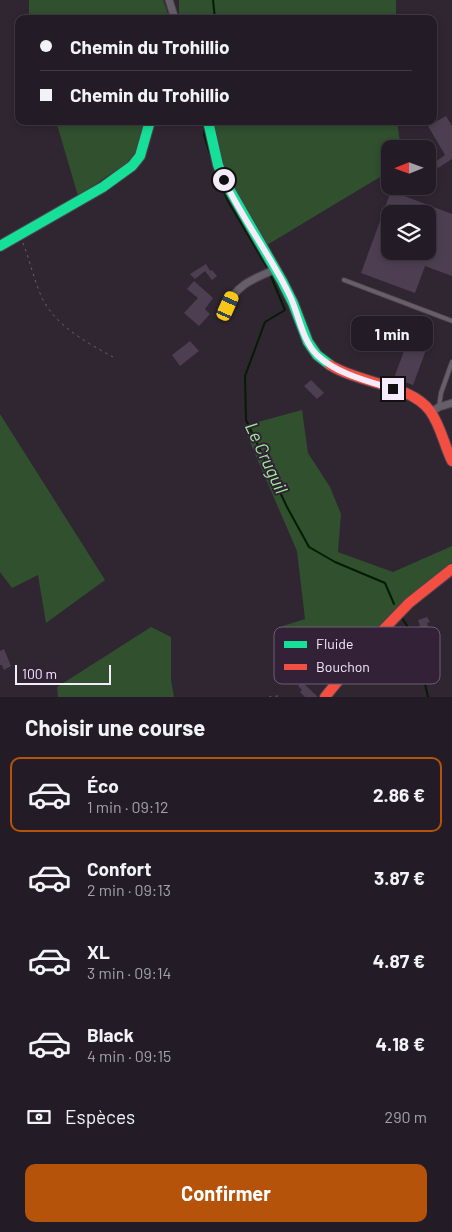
<!DOCTYPE html>
<html lang="fr">
<head>
<meta charset="utf-8">
<style>
	:root { --surface:#231c26; --page:#2f2932; --text:#f1f3f6; --muted:#a3a1a7; --line:#403a43; --accent:#b45309 }
	body { margin:0; font-family:Barlow,sans-serif; background:var(--page); color:var(--text); height:100vh; display:flex; flex-direction:column; font-size:19px; white-space:nowrap }
	* { box-sizing:border-box; margin:0 }
	p { font-size:16px; color:var(--muted) }
	.icon { flex:none; width:28px; height:28px; fill:none; stroke:currentColor; stroke-width:2; stroke-linecap:round; stroke-linejoin:round }
	.map { position:relative; height:697px; overflow:hidden }
	.panel { display:flex; flex-direction:column; background:var(--surface); flex:1 }
	.panel>* { flex:none }
	.hud { position:absolute; left:15px; top:15px; width:422px; height:110px; border-radius:10px; box-shadow:0 2px 8px #0003,0 0 0 1px var(--line); display:grid; align-content:center; height:110px; padding:0 25px; background:var(--surface) }
	.needle { width:32px; rotate:269deg }
	.buttons { position:absolute; left:381px; top:140px; display:grid; gap:10px }
	.buttons a { display:grid; place-items:center; width:55px; height:55px; border-radius:10px; background:var(--surface); box-shadow:0 2px 8px #0003,0 0 0 1px var(--line); font-size:25px }
	.scale { position:absolute; left:15px; bottom:12px; width:96px; box-sizing:border-box; padding-left:5px; border:2px solid #f6ebfa; border-top:0; font-size:14px; line-height:18px; white-space:nowrap; color:#f6ebfa; -webkit-text-stroke:4px #322137; paint-order:stroke }
	.end { position:absolute; width:22px; height:22px; margin:-11px; border:6px solid #f6ebfa; background:#111; box-shadow:0 0 0 2px #111 }
	.from { border-radius:50% }
	.bubble { position:absolute; height:35px; border-radius:10px; background:var(--surface); box-shadow:0 2px 8px #0003,0 0 0 1px var(--line); font-size:16px; font-weight:700; line-height:35px; text-align:center }
	.car { position:absolute; width:15px; height:30px; margin:-15px -8px; border-radius:6px; box-shadow:0 0 4px 1px #0007; background:linear-gradient(#f5c518 24%,#345 0 40%,#f5c518 0 76%,#345 0 86%,#f5c518 0) }
	.hud b { display:flex; align-items:center; gap:18px; height:48px; font-size:19px }
	.hud b+b { border-top:1px solid var(--line) }
	.hud i { width:12px; height:12px; background:var(--text) }
	ul { padding:0; list-style:none }
	li { display:flex; align-items:center; gap:15px; height:75px; margin:0 10px 8px; padding:0 15px; border:2px solid transparent; border-radius:10px }
	li div { flex:1 }
	li b { display:block; font-size:19px }
	li em { font-style:normal; font-weight:700 }
	li.current { border-color:var(--accent) }
	li>.icon { width:45px; height:45px; stroke-width:1.5 }
	h2 { padding:0 25px; font-size:22px; line-height:60px }
	.pay { display:flex; align-items:center; gap:12px; height:55px; padding:0 25px; font-size:19px }
	.pay p { margin-inline-start:auto }
	.button { display:flex; gap:10px; margin-top:auto; padding:10px 25px }
	.button a { flex:1; height:58px; border-radius:10px; background:var(--accent); color:#fff; font-size:20px; font-weight:700; line-height:58px; text-align:center }
	.map>svg:first-child { display:block }
</style>
</head>
<body>
<div class="map">
<svg width="452" height="697" viewBox="0 0 452 697">
	<rect width="100%" height="100%" fill="#2f2632"/>
	<g fill="#30502e">
		<polygon points="29,0 163,0 170,19 29,19"/>
		<polygon points="179,0 396,0 396,19 180,19 179,14"/>
		<polygon points="56,121 145,121 136,151 127,163 78,196"/>
		<polygon points="213,121 397,121 401,149 390,149 390,171 267,245 228,181"/>
		<polygon points="302,410 308,453 330,487 341,514 338,552 393,572 452,546 452,562 419,590 357,649 344,641 287,656 280,627 305,619 297,551 243,426"/>
		<polygon points="0,414 105,580 46,623 38,575 12,588 0,572"/>
		<polygon points="151,627 171,637 171,680 174,697 58,697 57,687"/>
	</g>
	<g fill="none" stroke-linecap="round" stroke-linejoin="round">
		<g stroke="#041c04" stroke-width="2">
			<polyline points="213,0 215,19"/>
			<polyline points="205,127 204,135 210,154"/>
			<polyline points="223,189 228,201 267,267"/>
			<polyline points="270,274 285,310 265,322 245,376 246,420 287,507 309,547 335,562 385,583 394,604"/>
			<polyline points="402,618 415,638 428,697"/>
		</g>
	</g>
	<g fill="#4d3f51" fill-rule="evenodd">
		<polygon points="446,116 452,126 452,159 438,168 435,162 445,155 428,126"/>
		<path d="M391,191L452,214V276L425,266L415,293L361,273ZM390,214H428V251H390Z"/>
		<polygon points="206,264 210,271 212,270 217,276 212,280 205,271 195,279 190,274"/>
		<polygon points="194,281 213,298 205,309 210,314 199,326 184,313 198,298 187,289"/>
		<polygon points="190,341 199,351 180,366 172,355"/>
		<polygon points="407,343 426,350 413,385 394,378"/>
		<polygon points="311,380 324,393 317,399 304,386"/>
		<polygon points="427,617 430,622 427,623 430,632 423,635 418,620"/>
		<polygon points="4,649 11,666 4,670 2,665 0,665 0,651"/>
		<polygon points="302,682 318,697 305,697 300,692 302,690 298,686"/>
	</g>
	<g fill="none" stroke-linecap="round" stroke-linejoin="round">
		<g stroke="#4a424d" stroke-width="5.5">
			<g id="lane">
				<polyline points="344,280 452,321"/>
				<polyline points="439,407 441,393 452,362"/>
			</g>
		</g>
		<g stroke="#4a424d" stroke-width="9">
			<g id="street">
				<polyline points="169,0 175,19"/>
				<path d="M227,306C238,283 254,279 276,269"/>
				<polyline points="431,412 439,407 452,403"/>
			</g>
		</g>
		<g stroke="#4a424d" stroke-width="12">
			<g id="fast">
				<polyline points="208,121 218,165 224,180 282,281 293,303 308,342 317,355 330,365"/>
				<polyline points="0,246 103,187 132,166 140,156 150,121"/>
			</g>
		</g>
		<g stroke="#4a424d" stroke-width="12">
			<g id="jam">
				<path d="M330,365C358,383 412,385 430,411C441,426 444,445 452,461"/>
				<polyline points="325,697 360,654 409,603 452,569"/>
			</g>
		</g>
		<g stroke="#676069" stroke-width="1" stroke-dasharray="2.5 4" stroke-linecap="butt">
			<path d="M23,243C30,261 34,280 42,298C57,327 86,342 113,357H117"/>
			<polyline points="269,697 278,696 278,697"/>
		</g>
		<use href="#lane" stroke="#665e68" stroke-width="4"/>
		<use href="#street" stroke="#665e68" stroke-width="7"/>
		<use href="#fast" stroke="#16e098" stroke-width="10"/>
		<use href="#jam" stroke="#f24e42" stroke-width="10"/>
	</g>
	<g fill="none" stroke-linecap="round" stroke-linejoin="round">
		<path stroke="#f6ebfa" stroke-width="6" d="M224,180C243,220 271,256 290,296C299,315 302,340 317,355C337,374 367,381 393,389"/>
	</g>
	<g text-anchor="middle" stroke-width="4" stroke-linejoin="round" paint-order="stroke">
		<g font-size="18" font-style="italic" fill="#9bef93" stroke="#322137">
			<text transform="translate(266 458) rotate(65)" y="6">Le Cruguil</text>
		</g>
	</g>
	<rect x="274" y="627" width="166" height="57" rx="8" fill="#322137" stroke="#6d5e72" stroke-width="1"/>
	<rect x="284" y="641" width="23" height="7" fill="#16e098"/>
	<rect x="284" y="664" width="23" height="6" fill="#f24e42"/>
	<g font-size="14" fill="#f6ebfa">
		<text x="316" y="649">Fluide</text>
		<text x="316" y="672">Bouchon</text>
	</g>
</svg>
<div class="buttons">
<a><svg class="needle" viewBox="-14 -14 28 28"><path d="M0-13l5 13h-10z" fill="#e53935"/><path d="M0 13l5-13h-10z" fill="#a3a1a7"/></svg></a>
<a><svg class="icon" aria-label="layers" viewBox="0 0 24 24"><path d="M12 4l9 5-9 5-9-5zM3 14l9 5 9-5"/></svg></a>
</div>
<div class="scale">100 m</div>
<i class="end from" style="left:224px;top:180px"></i>
<i class="end" style="left:393px;top:389px"></i>
<div class="bubble" style="left:351px;top:316px;width:82px">1 min</div>
<i class="car" style="left:228px;top:306px;rotate:24deg"></i>
<div class="hud">
<b><i class="from"></i>Chemin du Trohillio</b>
<b><i></i>Chemin du Trohillio</b>
</div>
</div>
<section class="panel">
<h2>Choisir une course</h2>
<ul>
<li class="current"><svg class="icon" aria-label="car" viewBox="0 0 24 24"><path d="M5 17H2v-5l4-1 3-4h7l3 4 3 1v5h-3M9 17h6M6 11h13"/><circle cx="7" cy="17" r="2"/><circle cx="17" cy="17" r="2"/></svg><div><b>Éco</b><p>1 min · 09:12</p></div><em>2.86 €</em></li>
<li><svg class="icon" aria-label="car" viewBox="0 0 24 24"><path d="M5 17H2v-5l4-1 3-4h7l3 4 3 1v5h-3M9 17h6M6 11h13"/><circle cx="7" cy="17" r="2"/><circle cx="17" cy="17" r="2"/></svg><div><b>Confort</b><p>2 min · 09:13</p></div><em>3.87 €</em></li>
<li><svg class="icon" aria-label="car" viewBox="0 0 24 24"><path d="M5 17H2v-5l4-1 3-4h7l3 4 3 1v5h-3M9 17h6M6 11h13"/><circle cx="7" cy="17" r="2"/><circle cx="17" cy="17" r="2"/></svg><div><b>XL</b><p>3 min · 09:14</p></div><em>4.87 €</em></li>
<li><svg class="icon" aria-label="car" viewBox="0 0 24 24"><path d="M5 17H2v-5l4-1 3-4h7l3 4 3 1v5h-3M9 17h6M6 11h13"/><circle cx="7" cy="17" r="2"/><circle cx="17" cy="17" r="2"/></svg><div><b>Black</b><p>4 min · 09:15</p></div><em>4.18 €</em></li>
</ul>
<div class="pay"><svg class="icon" aria-label="cash" viewBox="0 0 24 24"><path d="M3 7h18v10H3z"/><circle cx="12" cy="12" r="2"/></svg>Espèces<p>290 m</p></div>
<div class="button"><a>Confirmer</a></div>
</section>
</body>
</html>
